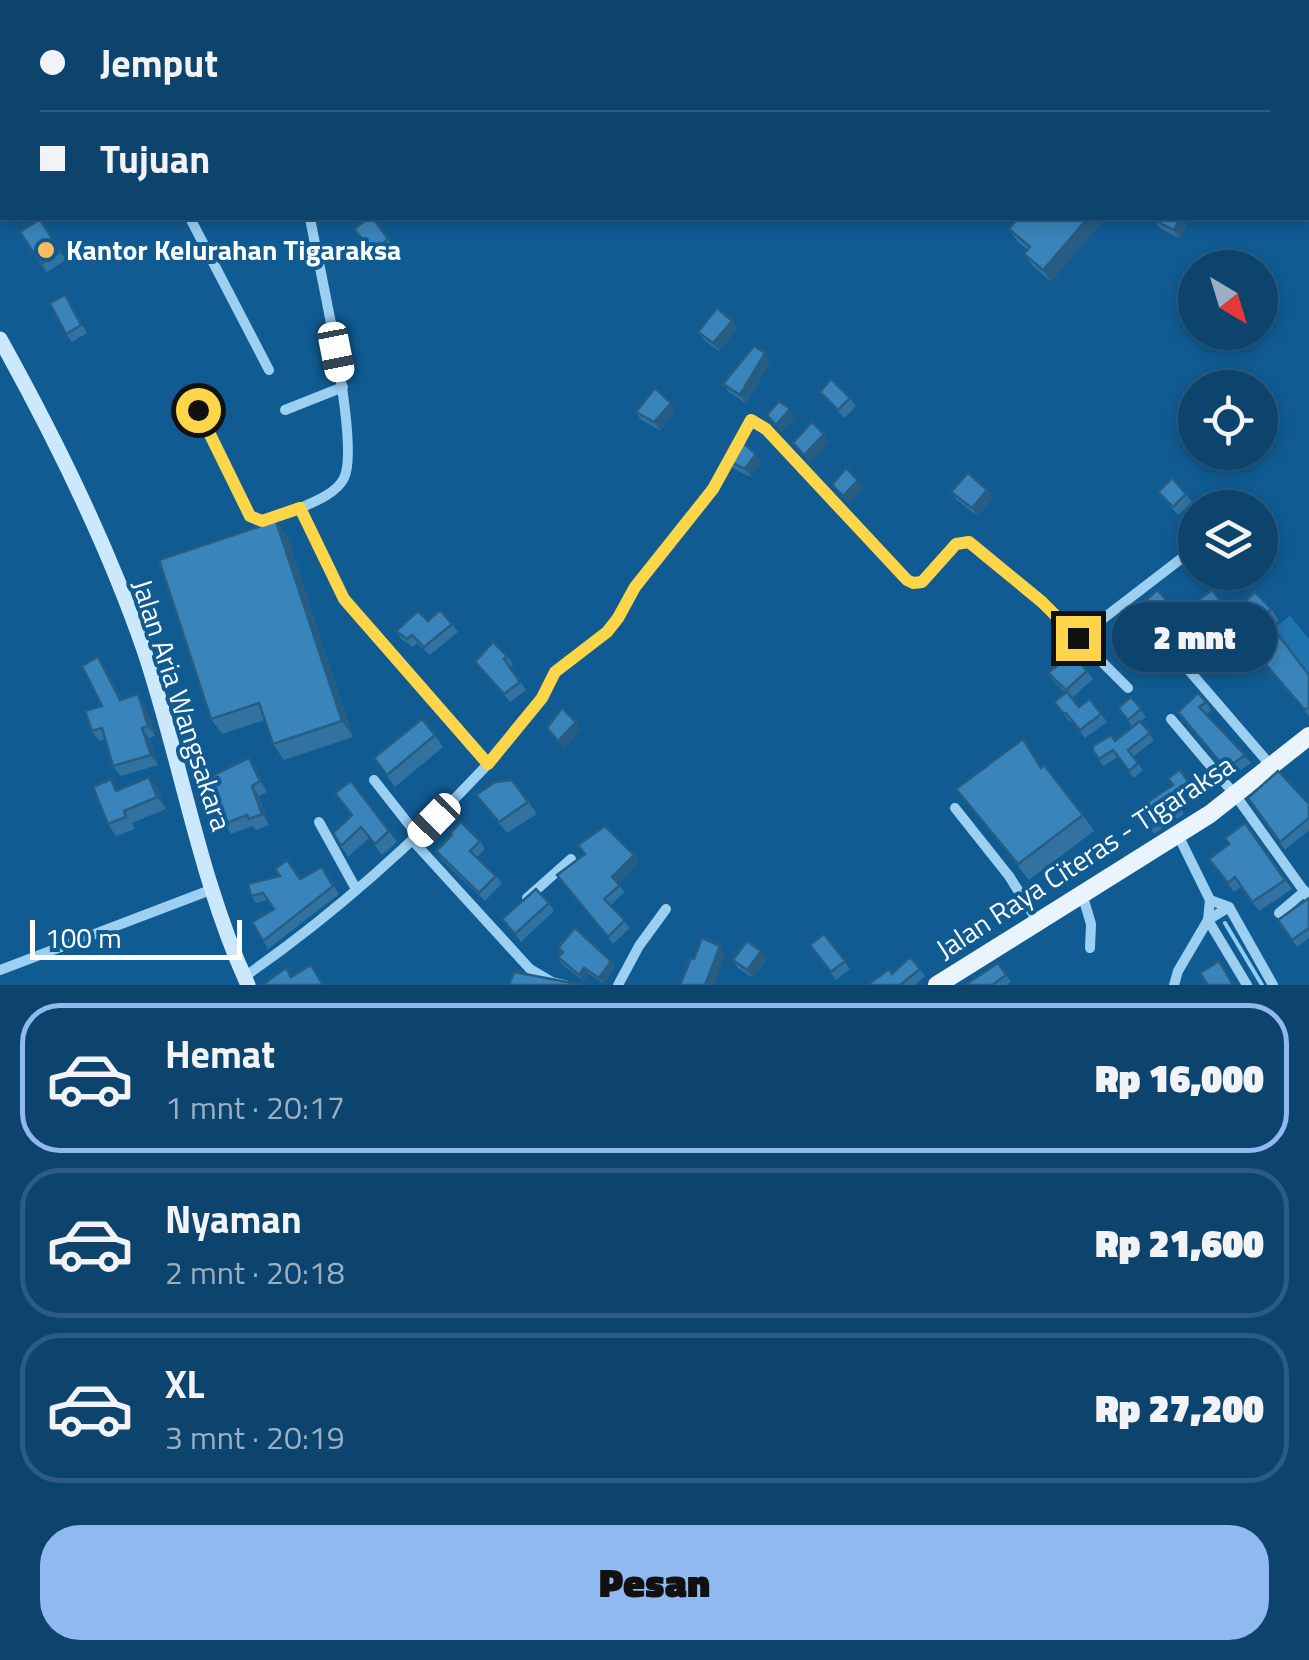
<!DOCTYPE html>
<html lang="id">
<head>
<meta charset="utf-8">
<style>
	:root { --surface:#0c446e; --page:#1a4e76; --text:#f1f3f6; --muted:#9ab0c2; --line:#2c5c81; --accent:#90b9f0 }
	body { margin:0; font-family:"Titillium Web",sans-serif; background:var(--page); color:var(--text); height:100vh; display:flex; flex-direction:column; font-size:38px; white-space:nowrap }
	* { box-sizing:border-box; margin:0 }
	p { font-size:32px; color:var(--muted) }
	.icon { flex:none; width:55px; height:55px; fill:none; stroke:currentColor; stroke-width:2; stroke-linecap:round; stroke-linejoin:round }
	.map { position:relative; height:985px; overflow:hidden }
	.details { display:flex; flex-direction:column; background:var(--surface); flex:1 }
	.details>* { flex:none }
	.hud { position:absolute; left:0px; top:0px; width:1310px; height:220px; box-shadow:0 5px 15px #0003,0 0 0 2px var(--line); display:grid; align-content:center; height:220px; padding:0 40px; background:var(--surface) }
	.needle { width:65px; rotate:142deg }
	.buttons { position:absolute; left:1178px; top:250px; display:grid; gap:20px }
	.buttons a { display:grid; place-items:center; width:100px; height:100px; border-radius:50%; background:var(--surface); box-shadow:0 5px 15px #0003,0 0 0 2px var(--line); font-size:50px }
	.scale { position:absolute; left:30px; bottom:25px; width:212px; box-sizing:border-box; padding-left:10px; border:5px solid #fff; border-top:0; font-size:28px; line-height:35px; white-space:nowrap; color:#fff; -webkit-text-stroke:8px #105b92; paint-order:stroke }
	.end { position:absolute; width:45px; height:45px; margin:-22px; border:12px solid #ffd54a; background:#111; box-shadow:0 0 0 5px #111 }
	.from { border-radius:50% }
	.bubble { position:absolute; height:70px; border-radius:35px; background:var(--surface); box-shadow:0 5px 15px #0003,0 0 0 2px var(--line); font-size:32px; font-weight:800; line-height:70px; text-align:center }
	.car { position:absolute; width:30px; height:60px; margin:-30px -15px; border-radius:12px; box-shadow:0 0 8px 2px #0007; background:linear-gradient(#fff 24%,#345 0 40%,#fff 0 76%,#345 0 86%,#fff 0) }
	.hud b { display:flex; align-items:center; gap:35px; height:95px; font-size:38px }
	.hud b+b { border-top:2px solid var(--line) }
	.hud i { width:25px; height:25px; background:var(--text) }
	ul { padding:18px 0 0; list-style:none }
	li { display:flex; align-items:center; gap:30px; height:150px; margin:0 20px 15px; padding:0 20px; border:5px solid var(--line); border-radius:40px }
	li div { flex:1 }
	li b { display:block; font-size:38px }
	li em { font-style:normal; font-weight:800 }
	li.active { border-color:var(--accent) }
	li>.icon { width:90px; height:90px; stroke-width:1.5 }
	.primary-button { display:flex; gap:20px; margin-top:auto; padding:20px 40px }
	.primary-button a { flex:1; height:115px; border-radius:40px; background:var(--accent); color:#111; font-size:40px; font-weight:800; line-height:115px; text-align:center }
	.map>svg:first-child { display:block }
</style>
</head>
<body>
<div class="map">
<svg width="1309" height="985" viewBox="0 0 1309 985">
	<rect width="100%" height="100%" fill="#105b92"/>
	<polygon fill="#1f74b0" points="1290,616 1309,639 1309,676 1274,628"/>
	<g fill="none" stroke-linecap="round" stroke-linejoin="round">
		<polyline stroke="#8ecdf7" stroke-width="4" points="1225,923 1262,985"/>
		<g stroke="#9cd0f3" stroke-width="10">
			<polyline points="16,0 18,2"/>
			<polyline points="313,0 313,2"/>
			<polyline points="750,0 752,2"/>
			<polyline points="1187,0 1192,2"/>
			<polyline points="1236,2 1238,0"/>
			<polyline points="1308,48 1309,46"/>
			<polyline points="1308,74 1309,76"/>
			<polyline points="0,118 2,123"/>
			<polyline points="190,218 269,370"/>
			<polyline points="199,410 250,516 262,521 300,508"/>
			<polyline points="285,410 343,387"/>
			<polyline points="1156,632 1272,767"/>
			<polyline points="1078,638 1195,548"/>
			<polyline points="1171,719 1236,796 1309,898"/>
			<polyline points="488,764 542,698 555,672 607,632 619,618 635,587 713,489 751,420 766,429 907,580 913,583 922,582 956,544 969,542 1042,602 1128,688"/>
			<polyline points="374,780 418,836"/>
			<polyline points="955,808 1009,876 1038,922"/>
			<polyline points="319,822 356,889"/>
			<polyline points="1178,835 1210,900 1208,920 1247,985"/>
			<polyline points="413,841 530,969 552,982 565,985"/>
			<polyline points="1083,897 1091,924 1090,948"/>
			<polyline points="527,898 571,859"/>
			<polyline points="1210,900 1229,907 1273,985"/>
			<polyline points="1279,913 1305,891"/>
			<polyline points="0,970 213,889"/>
			<path d="M244,977C333,915 414,843 488,764L344,599L300,508C314,502 337,493 344,478C361,445 318,263 310,218"/>
			<polyline points="618,985 639,946 666,909"/>
			<polyline points="1174,985 1178,971 1208,920 1229,907"/>
		</g>
		<path stroke="#cce8fd" stroke-width="15" d="M0,339C55,438 107,543 144,650C181,760 199,879 248,985"/>
		<polyline stroke="#e9f4ff" stroke-width="18" points="937,985 1210,814 1309,736"/>
	</g>
	<g fill="#3172a1">
		<polygon points="759,0 781,0 778,2 760,2"/>
		<polygon points="373,218 393,246 377,259 354,229"/>
		<polygon points="1018,218 1051,282 1033,266 1024,254 1028,250 1017,241 1009,229"/>
		<polygon points="1190,218 1179,238 1160,228 1154,220"/>
		<polygon points="40,219 66,260 47,272 20,232"/>
		<polygon points="70,303 87,333 72,342 66,334"/>
		<polygon points="737,329 719,351 704,340 698,332"/>
		<polygon points="770,361 746,403 729,392 723,384"/>
		<polygon points="820,392 850,398 856,406 844,418"/>
		<polygon points="676,411 660,430 641,420 636,412"/>
		<polygon points="756,454 761,462 751,477 734,469 728,461"/>
		<polygon points="987,490 993,498 977,516 957,500 951,492"/>
		<polygon points="1158,492 1186,494 1192,502 1178,515"/>
		<polygon points="287,536 353,737 284,760 273,744 265,720 222,734 211,719"/>
		<polygon points="1140,606 1180,614 1231,615 1271,609 1279,620 1272,626 1309,675 1309,716 1249,647 1240,656 1227,643 1205,663 1174,630 1169,634 1147,616"/>
		<polygon points="428,621 452,624 458,632 430,655 417,643 413,647 401,639 396,631"/>
		<polygon points="507,656 513,664 510,667 526,690 510,702 475,662"/>
		<polygon points="105,668 122,699 145,704 155,736 149,738 158,765 121,776 113,766 105,739 99,741 92,731 102,706"/>
		<polygon points="1087,671 1093,679 1072,698 1079,707 1090,699 1107,722 1085,738 1072,721 1070,722 1054,702 1066,693 1053,681 1048,673"/>
		<polygon points="1131,697 1146,717 1140,722 1154,740 1133,757 1143,770 1134,778 1118,757 1103,766 1093,751 1115,741 1133,727 1118,708"/>
		<polygon points="1206,702 1211,710 1206,714 1251,763 1231,777 1178,712"/>
		<polygon points="435,735 443,747 395,787 374,758"/>
		<polygon points="1034,755 1042,767 1083,815 1094,831 1029,880 956,789"/>
		<polygon points="249,758 256,768 267,792 259,796 269,825 256,830 253,826 231,834 224,824"/>
		<polygon points="1180,770 1198,795 1180,807 1184,814 1154,834 1137,809 1173,785"/>
		<polygon points="149,777 158,789 166,809 132,823 135,829 116,836 108,824 119,790"/>
		<polygon points="512,780 537,814 507,833 476,795"/>
		<polygon points="1248,798 1309,804 1309,830 1285,850"/>
		<polygon points="352,816 389,831 397,842 382,855 369,838 348,857 341,846"/>
		<polygon points="1245,823 1292,889 1259,911 1241,887 1234,892 1209,859 1229,844"/>
		<polygon points="480,841 485,849 477,857 496,876 502,883 485,901 441,859 436,851"/>
		<polygon points="634,855 639,862 618,884 625,892 610,906 630,928 613,944 562,882"/>
		<polygon points="327,874 339,894 268,949 263,941 274,909 268,900 256,903 251,896 300,879"/>
		<polygon points="1309,898 1309,938 1297,947 1278,920"/>
		<polygon points="549,903 554,911 521,942 502,919"/>
		<polygon points="824,934 850,969 836,980 810,945"/>
		<polygon points="558,948 611,961 615,967 604,984 589,974 583,981 562,964 558,957 562,953"/>
		<polygon points="767,959 753,978 738,968 733,960"/>
		<polygon points="998,963 1011,982 1007,985 965,985"/>
		<polygon points="920,969 925,976 915,985 868,985 892,974"/>
	</g>
	<g fill="#285d83">
		<polygon points="1088,218 1106,218 1051,282 1043,270"/>
		<polygon points="1180,218 1190,218 1179,238 1174,230"/>
		<polygon points="732,321 737,329 719,351 713,343"/>
		<polygon points="765,353 770,361 746,403 740,395"/>
		<polygon points="671,403 676,411 660,430 654,422"/>
		<polygon points="790,409 795,417 782,433 776,425"/>
		<polygon points="824,434 829,442 810,463 804,455"/>
		<polygon points="756,454 761,462 751,477 745,469"/>
		<polygon points="858,480 864,488 848,504 843,496"/>
		<polygon points="987,490 993,498 977,516 972,508"/>
		<polygon points="276,521 287,536 353,737 342,721"/>
		<polygon points="98,657 105,668 127,710 120,700"/>
		<polygon points="138,694 145,704 155,736 148,726"/>
		<polygon points="576,722 581,730 564,749 558,741"/>
		<polygon points="142,728 149,738 158,765 151,755"/>
		<polygon points="249,758 256,768 267,792 260,781"/>
		<polygon points="149,777 158,789 166,809 157,797"/>
		<polygon points="252,786 259,796 269,825 262,814"/>
		<polygon points="634,855 639,862 618,884 612,877"/>
		<polygon points="720,946 726,954 714,985 705,985"/>
		<polygon points="761,951 767,959 753,978 747,970"/>
		<polygon points="611,961 615,967 604,984 599,978"/>
		<polygon points="584,968 589,974 583,981 579,975"/>
	</g>
	<g fill="#3985bb" stroke="#285d83" stroke-width="2.5">
		<polygon points="81,0 116,0 114,2 83,2"/>
		<polygon points="137,0 170,0 174,2 140,2"/>
		<polygon points="371,0 432,0 433,2 364,2"/>
		<polygon points="701,0 721,0 722,2 702,2"/>
		<polygon points="973,0 986,0 988,2 970,2"/>
		<polygon points="0,22 2,25 2,49 0,50"/>
		<polygon points="0,74 2,78 2,100 0,102"/>
		<polygon points="368,218 373,218 388,239 373,252 354,229"/>
		<polygon points="1018,218 1088,218 1043,270 1024,254 1030,247 1009,229"/>
		<polygon points="1155,218 1180,218 1174,230 1154,220"/>
		<polygon points="40,219 60,252 41,264 20,232"/>
		<polygon points="65,295 81,325 66,334 50,303"/>
		<polygon points="717,308 732,321 713,343 698,332"/>
		<polygon points="754,346 765,353 740,395 723,384"/>
		<polygon points="831,379 850,398 838,410 820,392"/>
		<polygon points="655,388 671,403 654,422 636,412"/>
		<polygon points="779,401 790,409 776,425 767,415"/>
		<polygon points="812,422 824,434 804,455 793,443"/>
		<polygon points="740,440 756,454 745,469 728,461"/>
		<polygon points="846,468 858,480 843,496 832,485"/>
		<polygon points="968,473 987,490 972,508 951,492"/>
		<polygon points="1172,478 1186,494 1173,507 1158,492"/>
		<polygon points="276,521 342,721 273,744 259,703 211,719 159,560"/>
		<polygon points="1157,590 1180,614 1212,590 1231,615 1255,592 1271,609 1264,616 1309,675 1309,707 1305,710 1242,637 1232,646 1220,633 1198,653 1167,619 1162,623 1140,606"/>
		<polygon points="440,610 452,624 424,647 412,635 407,639 396,631 418,611 428,621"/>
		<polygon points="493,642 507,656 504,659 520,682 504,694 475,662"/>
		<polygon points="1072,654 1087,671 1066,690 1048,673"/>
		<polygon points="98,657 120,700 138,694 148,726 142,728 151,755 113,766 102,728 92,731 85,711 102,706 82,666"/>
		<polygon points="1067,692 1079,707 1090,699 1101,714 1080,730 1066,713 1064,714 1054,702"/>
		<polygon points="1198,693 1206,702 1199,707 1245,755 1226,769 1178,712"/>
		<polygon points="1131,697 1141,709 1128,720 1118,708"/>
		<polygon points="562,708 576,722 558,741 547,728"/>
		<polygon points="422,719 435,735 387,775 374,758"/>
		<polygon points="1140,721 1150,733 1128,750 1138,763 1129,771 1113,750 1099,759 1093,751 1093,746 1111,735 1115,741"/>
		<polygon points="1023,739 1041,768 1044,765 1083,815 1018,864 956,789"/>
		<polygon points="249,758 260,781 252,786 262,814 249,819 247,815 224,824 206,779"/>
		<polygon points="1180,770 1192,787 1174,799 1179,806 1148,826 1137,809 1173,785 1168,778"/>
		<polygon points="1278,771 1309,804 1309,818 1280,842 1248,798"/>
		<polygon points="149,777 157,797 124,811 126,817 108,824 93,787 111,779 116,791"/>
		<polygon points="512,780 528,802 499,822 476,795 495,782"/>
		<polygon points="351,781 389,831 375,844 361,827 341,846 333,833 352,815 335,793"/>
		<polygon points="461,822 480,841 470,851 496,876 479,893 436,851 452,835 450,833"/>
		<polygon points="1245,823 1285,880 1252,902 1235,877 1228,883 1209,859 1229,844 1225,838"/>
		<polygon points="605,826 634,855 612,877 620,885 604,899 625,920 608,937 557,875 585,854 578,845"/>
		<polygon points="287,860 300,879 322,867 333,886 263,941 252,922 274,909 263,893 251,896 248,884 280,876 275,869"/>
		<polygon points="536,889 549,903 515,934 502,919"/>
		<polygon points="1309,898 1309,928 1292,940 1278,920"/>
		<polygon points="575,928 611,961 599,978 584,968 579,975 558,957 563,952 558,948"/>
		<polygon points="824,934 845,961 831,972 810,945"/>
		<polygon points="702,938 720,946 705,985 680,985 691,958 694,959"/>
		<polygon points="747,941 761,951 747,970 733,960"/>
		<polygon points="910,957 920,969 900,985 868,985 889,969 892,974"/>
		<polygon points="1219,961 1233,985 1208,985 1200,973"/>
		<polygon points="998,963 1006,975 992,985 965,985"/>
		<polygon points="311,965 323,985 262,985 286,968 291,977"/>
		<polygon points="514,972 583,985 509,985"/>
	</g>
	<g fill="none" stroke-linecap="round" stroke-linejoin="round">
		<polyline stroke="#ffd54a" stroke-width="12" points="198,410 250,516 262,521 300,508 344,599 488,764 542,698 555,672 607,632 618,618 635,587 713,489 751,420 766,429 907,580 913,583 922,582 956,544 969,542 1042,602 1078,638"/>
	</g>
	<circle fill="#ffbb5f" stroke="#105b92" stroke-width="4" cx="46" cy="250" r="10"/>
	<g text-anchor="middle" stroke-width="8" stroke-linejoin="round" paint-order="stroke">
		<g font-size="28" font-weight="bold" fill="#fff" stroke="#105b92" text-anchor="start">
			<text x="66" y="260">Kantor Kelurahan Tigaraksa</text>
		</g>
		<g font-size="28" fill="#fff" stroke="#105b92">
			<text transform="translate(182 705) rotate(72)" y="10">Jalan Aria Wangsakara</text>
			<text transform="translate(1085 857) rotate(-33)" y="10">Jalan Raya Citeras - Tigaraksa</text>
		</g>
	</g>
</svg>
<div class="buttons">
<a><svg class="needle" viewBox="-14 -14 28 28"><path d="M0-13l5 13h-10z" fill="#e53935"/><path d="M0 13l5-13h-10z" fill="#9ab0c2"/></svg></a>
<a><svg class="icon" aria-label="locate" viewBox="0 0 24 24"><circle cx="12" cy="12" r="6"/><path d="M12 2v4M12 18v4M2 12h4M18 12h4"/></svg></a>
<a><svg class="icon" aria-label="layers" viewBox="0 0 24 24"><path d="M12 4l9 5-9 5-9-5zM3 14l9 5 9-5"/></svg></a>
</div>
<div class="scale">100 m</div>
<i class="end from" style="left:198px;top:410px"></i>
<i class="end" style="left:1078px;top:638px"></i>
<div class="bubble" style="left:1112px;top:602px;width:165px">2 mnt</div>
<i class="car" style="left:336px;top:352px;rotate:169deg"></i>
<i class="car" style="left:434px;top:820px;rotate:224deg"></i>
<div class="hud">
<b><i class="from"></i>Jemput</b>
<b><i></i>Tujuan</b>
</div>
</div>
<section class="details">
<ul>
<li class="active"><svg class="icon" aria-label="car" viewBox="0 0 24 24"><path d="M5 17H2v-5l4-1 3-4h7l3 4 3 1v5h-3M9 17h6M6 11h13"/><circle cx="7" cy="17" r="2"/><circle cx="17" cy="17" r="2"/></svg><div><b>Hemat</b><p>1 mnt · 20:17</p></div><em>Rp 16,000</em></li>
<li><svg class="icon" aria-label="car" viewBox="0 0 24 24"><path d="M5 17H2v-5l4-1 3-4h7l3 4 3 1v5h-3M9 17h6M6 11h13"/><circle cx="7" cy="17" r="2"/><circle cx="17" cy="17" r="2"/></svg><div><b>Nyaman</b><p>2 mnt · 20:18</p></div><em>Rp 21,600</em></li>
<li><svg class="icon" aria-label="car" viewBox="0 0 24 24"><path d="M5 17H2v-5l4-1 3-4h7l3 4 3 1v5h-3M9 17h6M6 11h13"/><circle cx="7" cy="17" r="2"/><circle cx="17" cy="17" r="2"/></svg><div><b>XL</b><p>3 mnt · 20:19</p></div><em>Rp 27,200</em></li>
</ul>
<div class="primary-button"><a>Pesan</a></div>
</section>
</body>
</html>
